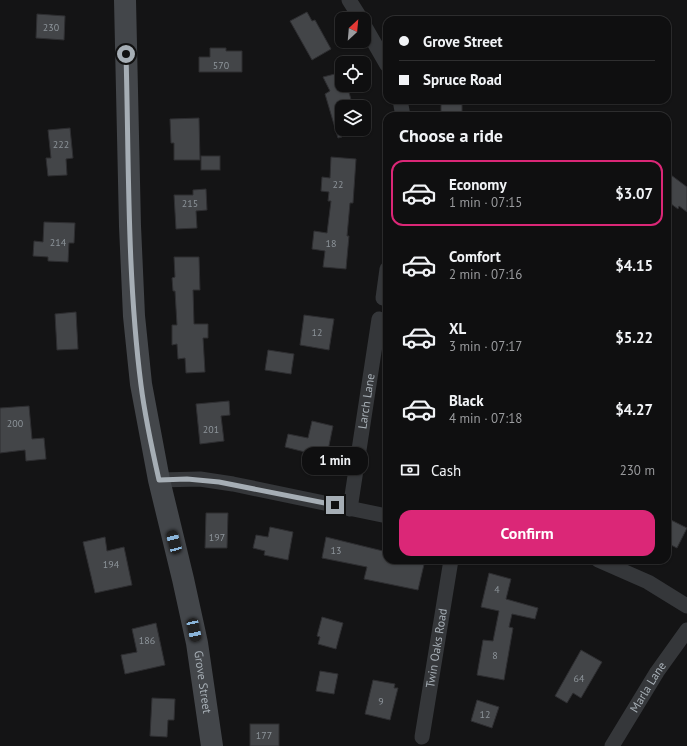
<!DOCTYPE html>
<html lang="en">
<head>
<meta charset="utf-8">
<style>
	:root { --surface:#0f0f10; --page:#181819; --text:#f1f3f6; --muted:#9b9c9f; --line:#2f2f30; --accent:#db2777 }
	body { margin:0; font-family:"PT Sans",sans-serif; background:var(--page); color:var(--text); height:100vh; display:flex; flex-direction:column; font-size:15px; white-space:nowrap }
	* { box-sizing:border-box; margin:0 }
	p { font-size:13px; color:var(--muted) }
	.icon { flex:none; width:22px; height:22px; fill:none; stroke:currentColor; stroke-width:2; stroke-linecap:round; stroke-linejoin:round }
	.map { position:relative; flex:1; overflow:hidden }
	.panel { position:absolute; left:383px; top:112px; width:288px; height:452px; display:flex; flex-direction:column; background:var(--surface); border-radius:12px; box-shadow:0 1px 3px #0004,0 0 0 1px var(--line) }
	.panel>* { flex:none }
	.banner { position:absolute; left:383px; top:16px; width:288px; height:88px; border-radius:12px; box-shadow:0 1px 3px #0004,0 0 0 1px var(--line); display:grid; align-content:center; height:88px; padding:0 16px; background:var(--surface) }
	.needle { width:26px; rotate:26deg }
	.fabs { position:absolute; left:335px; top:12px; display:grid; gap:8px }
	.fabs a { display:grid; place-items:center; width:36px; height:36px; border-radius:8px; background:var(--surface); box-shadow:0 1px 3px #0004,0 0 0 1px var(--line); font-size:20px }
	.end { position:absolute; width:18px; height:18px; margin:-9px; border:5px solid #a6aeb5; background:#111; box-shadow:0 0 0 2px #111 }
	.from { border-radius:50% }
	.bubble { position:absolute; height:28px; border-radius:12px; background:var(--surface); box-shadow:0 1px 3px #0004,0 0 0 1px var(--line); font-size:13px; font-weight:600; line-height:28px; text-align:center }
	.car { position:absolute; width:12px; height:24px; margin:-12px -6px; border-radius:5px; box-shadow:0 0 3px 1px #0007; background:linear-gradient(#222 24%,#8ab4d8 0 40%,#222 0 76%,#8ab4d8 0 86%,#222 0) }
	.banner b { display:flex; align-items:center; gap:14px; height:38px; font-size:15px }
	.banner b+b { border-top:1px solid var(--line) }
	.banner i { width:10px; height:10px; background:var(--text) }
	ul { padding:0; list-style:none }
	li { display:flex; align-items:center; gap:12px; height:66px; margin:0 8px 6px; padding:0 8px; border:2px solid transparent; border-radius:12px }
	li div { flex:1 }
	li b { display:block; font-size:15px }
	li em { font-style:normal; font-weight:600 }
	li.active { border-color:var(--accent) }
	li>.icon { width:36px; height:36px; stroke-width:1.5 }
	h2 { padding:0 16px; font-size:18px; line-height:48px }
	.pay { display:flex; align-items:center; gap:10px; height:44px; padding:0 16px; font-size:15px }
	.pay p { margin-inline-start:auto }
	.primary-button { display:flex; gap:8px; margin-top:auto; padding:8px 16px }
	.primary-button a { flex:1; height:46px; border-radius:12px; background:var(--accent); color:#fff; font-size:16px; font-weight:600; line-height:46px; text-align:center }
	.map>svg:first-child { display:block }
</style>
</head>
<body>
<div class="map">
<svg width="687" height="746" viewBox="0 0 687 746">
	<rect width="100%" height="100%" fill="#141415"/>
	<g fill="#434548" stroke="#2e2e31">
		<polygon points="307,12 312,21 315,20 331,49 312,60 290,21"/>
		<polygon points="37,14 65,16 64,40 36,38"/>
		<polygon points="210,48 226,48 226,51 242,51 242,72 199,72 199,57 210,57"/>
		<polygon points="339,73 342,85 347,85 353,107 342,107 342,137 338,138 325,94 330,91 323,77"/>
		<rect x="441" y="102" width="21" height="14"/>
		<polygon points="199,118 200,160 174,160 174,143 171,143 170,119"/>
		<polygon points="70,128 73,158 66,159 67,175 48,176 46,158 51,158 48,130"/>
		<rect x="201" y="156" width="19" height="14"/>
		<polygon points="331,157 356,159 353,203 350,203 347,236 349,236 346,269 323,267 325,251 312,249 314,231 327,233 331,201 328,201 329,192 321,191 322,177 330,178"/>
		<polygon points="667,172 687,187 687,212 679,206 678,209 667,201"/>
		<polygon points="206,189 207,210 196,211 197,228 176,229 174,195 193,195 193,190"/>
		<polygon points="44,222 75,223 74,243 69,243 68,262 48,261 48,257 33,256 34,241 43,242"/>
		<polygon points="174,257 199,257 200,290 193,290 194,324 208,324 208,338 203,338 205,372 186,373 185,358 178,359 177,344 172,345 172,325 177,325 175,291 173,291 172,278 175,277"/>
		<polygon points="76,312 78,349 57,350 55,314"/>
		<polygon points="304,315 334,319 329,350 300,345"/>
		<polygon points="268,350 294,354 291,374 265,370"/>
		<polygon points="229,401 230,415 221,416 224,441 200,444 196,404"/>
		<polygon points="29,406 32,439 44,438 46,459 26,461 25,450 0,453 0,408"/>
		<polygon points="312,421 333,426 325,465 303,460 305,452 285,447 288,434 308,438"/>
		<polygon points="206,513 228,513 227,548 205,548"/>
		<polygon points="667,518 687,528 677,548 667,543"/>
		<polygon points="270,527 293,532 288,560 264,555 265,551 253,548 256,535 268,537"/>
		<polygon points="105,537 107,551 124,547 132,585 95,593 83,542"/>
		<polygon points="326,537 387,552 387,560 425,560 418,590 364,579 367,567 322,558"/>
		<polygon points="489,573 511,579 506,599 538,608 535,619 512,614 509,627 513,628 504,680 477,675 483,640 493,641 499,611 481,607"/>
		<polygon points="322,617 343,623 336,649 318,644 320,637 317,636"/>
		<polygon points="156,623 165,665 125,674 121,655 137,652 132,629"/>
		<polygon points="581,650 602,662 581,698 573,693 567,703 555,696"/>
		<polygon points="320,671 338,674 334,694 316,691"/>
		<polygon points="373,680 395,684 394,688 398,688 390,720 365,714"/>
		<polygon points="152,698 175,699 174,720 168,720 167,737 150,736"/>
		<polygon points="477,700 499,707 492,728 471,721"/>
		<rect x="250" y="724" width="29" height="22"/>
	</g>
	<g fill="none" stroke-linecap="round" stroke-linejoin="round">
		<g stroke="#35373a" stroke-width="15">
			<polyline points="349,0 361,19"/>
			<polyline points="364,25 387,65"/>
			<polyline points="400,100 403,116"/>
			<polyline points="383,298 387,269"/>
			<polyline points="159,480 200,479 233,484 387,516"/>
			<path id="s1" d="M350,509L379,319"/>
			<polyline points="598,560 648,582 687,606"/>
			<path id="s2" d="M422,737L451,560"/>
			<path id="s3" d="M612,746L657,672L687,630"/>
		</g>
		<path stroke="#43464a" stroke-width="22" id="s4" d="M125,0L130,226L134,316L141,384L159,480L183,579L197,643L212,746"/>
	</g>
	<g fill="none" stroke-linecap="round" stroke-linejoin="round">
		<path stroke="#a6aeb5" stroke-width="5" d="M126,54C129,164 127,275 141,385C145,417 152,449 159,480L187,479L219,482L335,505"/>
	</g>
	<g text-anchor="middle" stroke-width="3.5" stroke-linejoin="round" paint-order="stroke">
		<g font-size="10" fill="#8d949a">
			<text x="51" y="31">230</text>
			<text x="221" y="69">570</text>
			<text x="61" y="148">222</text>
			<text x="338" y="188">22</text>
			<text x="190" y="207">215</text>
			<text x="58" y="246">214</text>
			<text x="331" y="247">18</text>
			<text x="317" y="336">12</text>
			<text x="15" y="427">200</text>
			<text x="211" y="433">201</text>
			<text x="217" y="541">197</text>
			<text x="336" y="554">13</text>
			<text x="111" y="568">194</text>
			<text x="497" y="593">4</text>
			<text x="147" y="644">186</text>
			<text x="495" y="659">8</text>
			<text x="579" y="682">64</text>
			<text x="381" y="705">9</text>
			<text x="485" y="718">12</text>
			<text x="264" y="739">177</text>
		</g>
		<g font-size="12" fill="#a6aeb5" stroke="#0f0f10">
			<text dy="4" stroke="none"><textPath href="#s1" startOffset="109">Larch Lane</textPath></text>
			<text dy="4" stroke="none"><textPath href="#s2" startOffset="90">Twin Oaks Road</textPath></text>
			<text dy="4" stroke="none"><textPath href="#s4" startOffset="689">Grove Street</textPath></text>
			<text dy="4" stroke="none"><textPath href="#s3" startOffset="69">Marla Lane</textPath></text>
		</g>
	</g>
</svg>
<div class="fabs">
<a><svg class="needle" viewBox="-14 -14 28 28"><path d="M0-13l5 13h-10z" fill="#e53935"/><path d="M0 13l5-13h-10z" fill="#9b9c9f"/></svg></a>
<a><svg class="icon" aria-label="locate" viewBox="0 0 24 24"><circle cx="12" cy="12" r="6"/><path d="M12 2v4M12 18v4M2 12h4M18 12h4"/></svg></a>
<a><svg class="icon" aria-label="layers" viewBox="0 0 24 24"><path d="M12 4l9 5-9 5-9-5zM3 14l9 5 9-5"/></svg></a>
</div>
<i class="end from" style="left:126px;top:54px"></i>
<i class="end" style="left:335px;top:505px"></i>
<div class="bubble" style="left:302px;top:447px;width:66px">1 min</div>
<i class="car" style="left:174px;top:542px;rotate:345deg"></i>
<i class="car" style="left:194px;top:630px;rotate:168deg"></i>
<div class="banner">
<b><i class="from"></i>Grove Street</b>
<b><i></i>Spruce Road</b>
</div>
<section class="panel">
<h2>Choose a ride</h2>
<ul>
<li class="active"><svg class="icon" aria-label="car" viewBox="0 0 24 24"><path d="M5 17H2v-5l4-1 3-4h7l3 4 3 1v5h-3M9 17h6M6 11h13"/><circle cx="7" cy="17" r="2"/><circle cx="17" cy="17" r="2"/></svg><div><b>Economy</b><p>1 min · 07:15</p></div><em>$3.07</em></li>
<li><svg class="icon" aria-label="car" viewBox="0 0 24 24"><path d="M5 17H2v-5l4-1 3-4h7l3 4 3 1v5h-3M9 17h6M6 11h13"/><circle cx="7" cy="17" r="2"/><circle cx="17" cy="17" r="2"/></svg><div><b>Comfort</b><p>2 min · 07:16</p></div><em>$4.15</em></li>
<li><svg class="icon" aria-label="car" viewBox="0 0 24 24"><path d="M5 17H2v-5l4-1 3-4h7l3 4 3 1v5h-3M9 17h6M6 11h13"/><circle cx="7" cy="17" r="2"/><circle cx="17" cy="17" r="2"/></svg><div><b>XL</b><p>3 min · 07:17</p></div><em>$5.22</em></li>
<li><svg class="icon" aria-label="car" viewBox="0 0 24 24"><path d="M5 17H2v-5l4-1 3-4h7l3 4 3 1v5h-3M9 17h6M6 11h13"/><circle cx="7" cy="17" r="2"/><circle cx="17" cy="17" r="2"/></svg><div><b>Black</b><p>4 min · 07:18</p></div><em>$4.27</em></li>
</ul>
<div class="pay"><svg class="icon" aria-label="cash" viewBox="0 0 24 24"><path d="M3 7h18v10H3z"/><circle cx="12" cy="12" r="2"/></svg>Cash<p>230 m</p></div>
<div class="primary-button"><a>Confirm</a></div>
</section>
</div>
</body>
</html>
